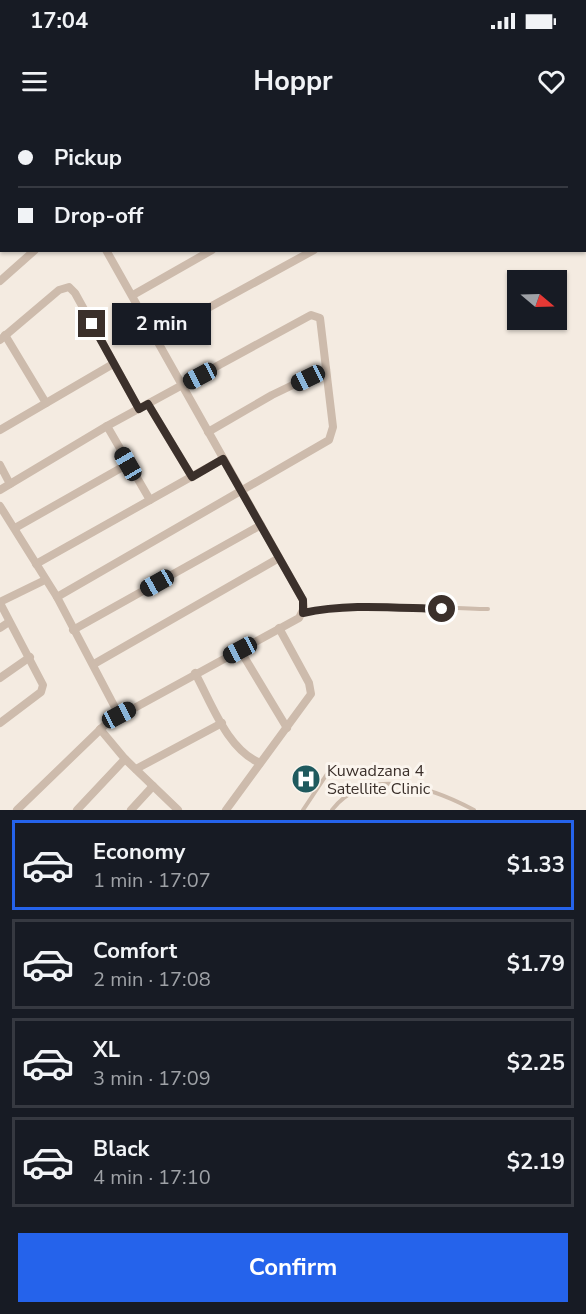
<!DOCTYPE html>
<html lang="en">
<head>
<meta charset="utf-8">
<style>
	:root { --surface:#171b24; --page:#242831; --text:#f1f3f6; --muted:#9ea1a6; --line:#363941; --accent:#2563eb }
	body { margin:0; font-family:"Nunito Sans",sans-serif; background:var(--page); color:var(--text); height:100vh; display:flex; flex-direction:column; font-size:22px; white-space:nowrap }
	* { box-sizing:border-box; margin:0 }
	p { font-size:20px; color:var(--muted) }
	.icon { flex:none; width:33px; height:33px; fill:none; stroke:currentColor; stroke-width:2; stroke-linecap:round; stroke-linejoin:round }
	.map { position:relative; height:690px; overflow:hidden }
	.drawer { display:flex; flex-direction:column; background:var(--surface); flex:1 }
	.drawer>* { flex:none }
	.banner { position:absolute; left:0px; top:0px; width:586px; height:132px; box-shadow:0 2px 4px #0004; display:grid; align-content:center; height:132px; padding:0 18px; background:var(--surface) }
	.needle { width:39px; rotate:109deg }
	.controls { position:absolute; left:507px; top:150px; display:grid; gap:12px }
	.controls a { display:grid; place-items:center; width:60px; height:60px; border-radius:0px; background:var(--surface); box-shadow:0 2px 4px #0004; font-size:30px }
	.end { position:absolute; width:27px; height:27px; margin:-14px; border:8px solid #3b302b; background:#fff; box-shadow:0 0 0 3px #fff }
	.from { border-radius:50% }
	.bubble { position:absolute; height:42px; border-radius:0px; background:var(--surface); box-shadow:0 2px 4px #0004; font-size:20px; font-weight:700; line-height:42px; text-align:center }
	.car { position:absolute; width:18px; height:36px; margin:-18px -9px; border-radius:8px; box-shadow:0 0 4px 2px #0007; background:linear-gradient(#222 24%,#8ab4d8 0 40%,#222 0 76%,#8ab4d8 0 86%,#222 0) }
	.banner b { display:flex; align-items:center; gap:21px; height:57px; font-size:22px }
	.banner b+b { border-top:2px solid var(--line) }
	.banner i { width:15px; height:15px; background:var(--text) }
	ul { padding:10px 0 0; list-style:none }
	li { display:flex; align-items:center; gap:18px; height:90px; margin:0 12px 9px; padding:0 6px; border:3px solid var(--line); border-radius:0px }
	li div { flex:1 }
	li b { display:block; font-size:22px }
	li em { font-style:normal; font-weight:700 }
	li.current { border-color:var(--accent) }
	li>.icon { width:54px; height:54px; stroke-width:1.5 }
	.button { display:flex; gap:12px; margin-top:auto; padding:12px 18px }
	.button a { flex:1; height:69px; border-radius:0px; background:var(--accent); color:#fff; font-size:24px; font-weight:700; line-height:69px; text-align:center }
	.status { display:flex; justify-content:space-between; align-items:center; height:42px; padding:0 30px; background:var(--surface); direction:ltr }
	.status svg { height:16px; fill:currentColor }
	header { display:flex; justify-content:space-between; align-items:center; height:78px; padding:0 18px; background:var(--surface); font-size:27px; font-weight:700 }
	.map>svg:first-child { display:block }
</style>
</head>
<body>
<div class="status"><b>17:04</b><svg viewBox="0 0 49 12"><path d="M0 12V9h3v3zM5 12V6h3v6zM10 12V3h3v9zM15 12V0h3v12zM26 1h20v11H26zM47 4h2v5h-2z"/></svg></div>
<header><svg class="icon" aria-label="menu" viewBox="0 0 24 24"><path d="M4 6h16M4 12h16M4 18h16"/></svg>Hoppr<svg class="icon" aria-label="heart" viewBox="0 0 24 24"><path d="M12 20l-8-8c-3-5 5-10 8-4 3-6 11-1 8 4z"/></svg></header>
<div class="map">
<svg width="586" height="690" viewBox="0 0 586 690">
	<rect width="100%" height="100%" fill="#f4ebe1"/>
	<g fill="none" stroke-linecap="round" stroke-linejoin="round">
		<g stroke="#7fb0b2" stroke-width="2">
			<polyline points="48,2 49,0"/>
			<polyline points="0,23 2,23"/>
		</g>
		<g stroke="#cdbbac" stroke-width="4">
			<path d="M303,493C362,480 428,488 488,489"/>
			<polyline points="303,690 327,654"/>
			<path d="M332,690C367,645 431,667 474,690"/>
		</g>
		<g stroke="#cdbbac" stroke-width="8">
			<polyline points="320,0 320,2"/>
			<polyline points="266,2 269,0"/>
			<polyline points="0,161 35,130"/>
			<polyline points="133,175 212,130"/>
			<polyline points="5,215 46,283"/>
			<polyline points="155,217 314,130"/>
			<polyline points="0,220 59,170 69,167 75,173 139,289"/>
			<polyline points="148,284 192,357"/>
			<polyline points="107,306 150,380"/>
			<polyline points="0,310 113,244"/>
			<polyline points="208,312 272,275 326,249"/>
			<polyline points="0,345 10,364"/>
			<polyline points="0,370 107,306 311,195 320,198 333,307 329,320 57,477"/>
			<polyline points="0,386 57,477 119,595"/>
			<polyline points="15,408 128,344"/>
			<polyline points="36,444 223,339"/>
			<polyline points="0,482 45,460"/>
			<polyline points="0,483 43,565 41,572 0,603"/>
			<polyline points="0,508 9,502"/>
			<polyline points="73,510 261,405"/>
			<polyline points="240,530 287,608"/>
			<polyline points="94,544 279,438"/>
			<path d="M195,553C212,584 227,629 260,643"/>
			<polyline points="0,558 30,537"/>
			<polyline points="100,609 125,639 178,690"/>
			<polyline points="136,649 222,603"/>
			<polyline points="17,690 107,603 299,498 304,488 303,480 106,130"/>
			<polyline points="77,690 125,639"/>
			<polyline points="131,690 153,666"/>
			<polyline points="226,690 311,574 309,563 279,508"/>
		</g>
	</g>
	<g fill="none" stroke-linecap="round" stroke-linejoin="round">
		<path stroke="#3b302b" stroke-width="8" d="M92,204L139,289L148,284L192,357L223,339L303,480V493C348,483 396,488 442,489"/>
	</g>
	<defs>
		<g id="hospital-disc" transform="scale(1.5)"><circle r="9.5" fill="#1f5a5e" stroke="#fbf5ee"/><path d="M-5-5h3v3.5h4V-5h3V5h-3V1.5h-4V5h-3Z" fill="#fff"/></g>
	</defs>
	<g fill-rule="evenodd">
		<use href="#hospital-disc" x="306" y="659"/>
	</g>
	<g text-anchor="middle" stroke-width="6" stroke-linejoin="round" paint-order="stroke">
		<g font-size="16" fill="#3b302b" stroke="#fbf5ee" text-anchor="start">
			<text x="327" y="656">Kuwadzana 4<tspan x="327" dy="18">Satellite Clinic</tspan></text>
		</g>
	</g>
</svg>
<div class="controls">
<a><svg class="needle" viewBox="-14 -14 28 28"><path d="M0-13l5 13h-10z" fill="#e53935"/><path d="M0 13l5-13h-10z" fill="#9ea1a6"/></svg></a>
</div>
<i class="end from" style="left:442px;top:489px"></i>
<i class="end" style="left:92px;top:204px"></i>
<div class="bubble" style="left:112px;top:183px;width:99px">2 min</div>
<i class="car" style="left:200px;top:256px;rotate:242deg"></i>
<i class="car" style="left:308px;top:258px;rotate:244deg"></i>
<i class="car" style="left:128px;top:344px;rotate:330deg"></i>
<i class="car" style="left:157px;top:463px;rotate:241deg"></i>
<i class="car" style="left:240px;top:530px;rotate:242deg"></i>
<i class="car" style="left:119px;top:595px;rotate:62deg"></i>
<div class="banner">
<b><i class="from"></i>Pickup</b>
<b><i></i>Drop-off</b>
</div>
</div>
<section class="drawer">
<ul>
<li class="current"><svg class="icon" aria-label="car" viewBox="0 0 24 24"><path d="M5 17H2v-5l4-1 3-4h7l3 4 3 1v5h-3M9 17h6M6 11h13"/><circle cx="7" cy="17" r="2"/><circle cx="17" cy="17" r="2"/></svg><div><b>Economy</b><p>1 min · 17:07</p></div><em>$1.33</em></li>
<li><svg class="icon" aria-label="car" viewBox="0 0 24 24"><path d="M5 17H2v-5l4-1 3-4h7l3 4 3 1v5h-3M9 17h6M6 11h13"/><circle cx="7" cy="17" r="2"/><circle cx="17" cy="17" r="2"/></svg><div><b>Comfort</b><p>2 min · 17:08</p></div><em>$1.79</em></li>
<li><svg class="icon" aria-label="car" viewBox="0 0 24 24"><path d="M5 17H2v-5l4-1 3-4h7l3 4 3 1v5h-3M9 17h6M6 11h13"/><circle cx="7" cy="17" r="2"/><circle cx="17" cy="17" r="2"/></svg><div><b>XL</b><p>3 min · 17:09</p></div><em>$2.25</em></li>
<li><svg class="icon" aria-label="car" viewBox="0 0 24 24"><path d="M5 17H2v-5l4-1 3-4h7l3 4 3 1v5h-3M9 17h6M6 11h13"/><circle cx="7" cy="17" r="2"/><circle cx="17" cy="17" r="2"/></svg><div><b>Black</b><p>4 min · 17:10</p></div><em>$2.19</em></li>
</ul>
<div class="button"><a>Confirm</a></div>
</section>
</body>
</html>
